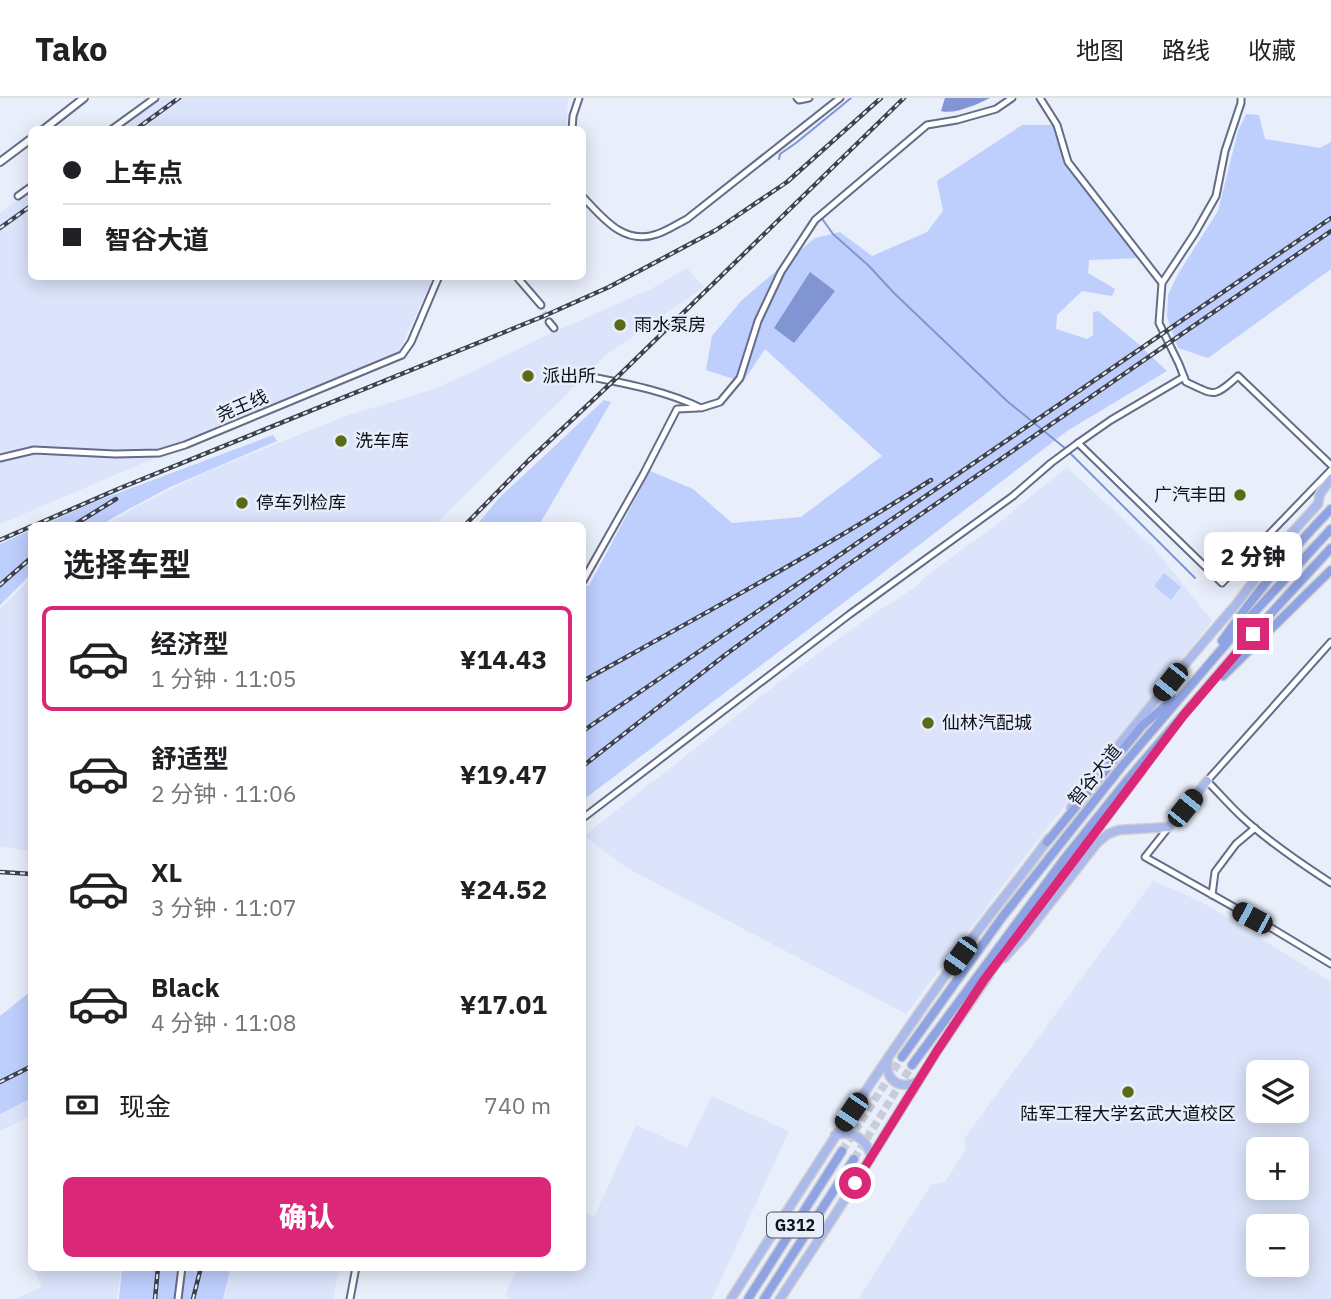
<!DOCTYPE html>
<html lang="zh">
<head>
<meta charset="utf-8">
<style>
	:root { --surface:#fff; --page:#f2f2f2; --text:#202124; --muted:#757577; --line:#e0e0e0; --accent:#db2777 }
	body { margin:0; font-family:"IBM Plex Sans","Noto Sans SC",sans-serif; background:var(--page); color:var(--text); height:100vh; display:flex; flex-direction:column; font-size:26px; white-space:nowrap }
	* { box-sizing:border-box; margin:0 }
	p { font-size:23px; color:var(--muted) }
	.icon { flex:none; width:38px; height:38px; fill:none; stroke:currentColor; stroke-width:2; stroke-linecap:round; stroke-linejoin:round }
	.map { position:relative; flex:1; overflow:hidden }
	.side { position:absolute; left:28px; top:424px; width:558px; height:749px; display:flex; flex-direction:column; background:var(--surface); border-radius:10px; box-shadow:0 4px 18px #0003 }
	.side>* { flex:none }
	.hud { position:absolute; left:28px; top:28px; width:558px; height:154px; border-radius:10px; box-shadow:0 4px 18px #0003; display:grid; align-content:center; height:154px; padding:0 35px; background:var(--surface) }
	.fabs { position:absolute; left:1246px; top:962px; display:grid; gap:14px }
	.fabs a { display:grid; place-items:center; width:63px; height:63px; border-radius:10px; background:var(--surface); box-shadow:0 4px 18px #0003; font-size:35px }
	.end { position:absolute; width:32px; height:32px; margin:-16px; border:9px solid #db2777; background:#fff; box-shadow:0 0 0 4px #fff }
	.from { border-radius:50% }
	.bubble { position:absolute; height:49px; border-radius:10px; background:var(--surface); box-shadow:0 4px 18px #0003; font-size:23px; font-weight:800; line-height:49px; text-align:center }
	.car { position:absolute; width:21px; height:42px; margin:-21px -10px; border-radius:9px; box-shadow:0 0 5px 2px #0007; background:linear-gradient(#222 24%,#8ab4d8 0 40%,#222 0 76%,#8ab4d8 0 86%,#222 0) }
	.hud b { display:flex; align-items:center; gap:24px; height:66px; font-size:26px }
	.hud b+b { border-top:2px solid var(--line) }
	.hud i { width:18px; height:18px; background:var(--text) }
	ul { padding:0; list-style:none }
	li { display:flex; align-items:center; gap:21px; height:105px; margin:0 14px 10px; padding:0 21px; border:4px solid transparent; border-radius:10px }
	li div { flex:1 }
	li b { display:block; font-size:26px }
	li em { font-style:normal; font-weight:800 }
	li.current { border-color:var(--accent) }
	li>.icon { width:63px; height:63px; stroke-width:1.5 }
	h2 { padding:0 35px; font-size:32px; line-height:84px }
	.pay { display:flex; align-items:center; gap:18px; height:77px; padding:0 35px; font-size:26px }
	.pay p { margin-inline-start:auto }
	.primary-button { display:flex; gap:14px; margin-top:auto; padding:14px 35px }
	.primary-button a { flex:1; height:80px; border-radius:10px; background:var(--accent); color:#fff; font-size:28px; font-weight:800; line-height:80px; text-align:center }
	header { display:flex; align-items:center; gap:42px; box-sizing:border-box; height:98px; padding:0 35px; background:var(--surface); border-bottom:2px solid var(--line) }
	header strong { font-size:33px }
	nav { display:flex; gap:38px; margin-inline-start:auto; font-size:24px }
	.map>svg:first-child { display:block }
</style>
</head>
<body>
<header>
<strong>Tako</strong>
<nav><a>地图</a><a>路线</a><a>收藏</a></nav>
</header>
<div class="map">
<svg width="1331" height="1201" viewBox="0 0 1331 1201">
	<rect width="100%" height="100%" fill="#e9eefb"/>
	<g fill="#dbe4fb" fill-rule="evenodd">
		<polygon points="155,0 568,0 566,31 113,32"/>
		<polygon points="31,92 32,178 433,179 398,256 0,426 0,115"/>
		<polygon points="687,170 704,189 606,257 435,427 107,427 136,409 202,376 343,319 431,292 472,274 545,238 651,191"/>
		<polygon points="1067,369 1154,450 1212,523 1033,748 906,916 627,770 584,738 783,581 880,511 892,505 915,489 926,478 1000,424"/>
		<polygon points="31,481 32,753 27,753 0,748 0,511"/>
		<path d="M1153,783L1202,804L1331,884V1201H858L931,1087L945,1084L966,1051L964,1041ZM1258,975H1297V1013H1258ZM1258,1052H1297V1090H1258ZM1258,1129H1297V1167H1258Z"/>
		<polygon points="712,998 789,1033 712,1201 512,1201 505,1198 518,1169 583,1169 583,1115 594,1119 636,1027 687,1050"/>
		<polygon points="31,999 31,1018 0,1033 0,1014"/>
		<polygon points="33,1169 121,1169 117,1201 15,1201 42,1189"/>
		<polygon points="231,1169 340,1169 333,1201 224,1201"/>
	</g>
	<g fill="#becefd">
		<polygon points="1246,16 1259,17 1265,41 1320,50 1331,44 1331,171 1208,260 1178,250 1167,219 1168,197 1178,176 1218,113 1238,33"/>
		<polygon points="1022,27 1054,27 1065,66 1140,160 1089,162 1088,175 1115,191 1112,198 1082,193 1057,217 1056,231 1087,241 1093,237 1093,214 1098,213 1136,244 1167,273 1067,333 875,481 583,702 583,486 589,488 650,373 693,391 732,425 801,419 882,358 765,251 743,284 706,272 712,238 742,202 815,140 840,134 872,158 927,134 943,113 937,83"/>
		<polygon points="604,302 611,304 539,427 477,427 498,401"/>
		<polygon points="273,337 277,343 170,389 114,419 102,427 43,427 97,403"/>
		<polygon points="31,432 31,476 0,507 0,446"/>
		<polygon points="1164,475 1181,489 1171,502 1154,488"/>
		<polygon points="31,893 31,1000 0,1016 0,918"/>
		<polygon points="122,1169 231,1169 223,1201 119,1201"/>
	</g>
	<g fill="#8195d3">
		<path d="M945,0H990C978,6 954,17 941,13Z"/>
		<polygon points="810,174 835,193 794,245 774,230"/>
	</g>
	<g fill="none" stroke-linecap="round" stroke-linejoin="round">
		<g stroke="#8195d3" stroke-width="2">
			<polyline points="779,61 780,56 796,45 851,0"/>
			<polyline points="823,122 833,136 869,168 894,195 1007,303 1066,351"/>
			<polyline points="1070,355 1195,480"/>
		</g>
		<polyline stroke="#c8cdd9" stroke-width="5" stroke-dasharray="5 2.5" stroke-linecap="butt" points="541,207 549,224"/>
		<g stroke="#c8cdd9" stroke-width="8" stroke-dasharray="8 4" stroke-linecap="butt">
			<polyline points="842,1053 902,959"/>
			<polyline points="854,1061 912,967"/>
		</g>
		<g stroke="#636c88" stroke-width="9">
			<g id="minor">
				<polyline points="797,0 799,2 809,0"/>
				<polyline points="1040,0 1057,27 1068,64 1162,185"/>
				<path d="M1241,0V5L1225,53L1216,98L1195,135L1162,185L1159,225L1179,266L1186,284C1216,298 1213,300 1238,278L1331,367"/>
				<polyline points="111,32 155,0"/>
				<polyline points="572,32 573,18 579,0"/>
				<polyline points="18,98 32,88"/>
				<path d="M583,99C603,120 624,148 657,136C667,133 677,126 687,121L840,0"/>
				<polyline points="516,178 541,207"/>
				<polyline points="549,224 554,230"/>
				<path d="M597,280C633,287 668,294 701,310L720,304L740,280L758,223L781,174L815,122L927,27L957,22L996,11L1012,0"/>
				<polyline points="1078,345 1222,485 1331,372"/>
				<polyline points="0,360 34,352 115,356 159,355 185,347 402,257 411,244 439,178"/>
				<polyline points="583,483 643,377 677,311 698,310"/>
				<path d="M1331,544L1207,683C1219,695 1230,708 1242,719C1269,744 1300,765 1331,785"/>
				<polyline points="583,720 850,516 1013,398 1051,365 1078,345 1111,322 1184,279"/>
				<polyline points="1168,730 1145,759 1273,831 1331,866"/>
				<polyline points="1212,797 1215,774 1236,746 1255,730"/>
				<polyline points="178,1201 182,1169"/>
				<polyline points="350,1201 356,1169"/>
			</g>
		</g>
		<g stroke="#636c88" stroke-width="10">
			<g id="tertiary">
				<polyline points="43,32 84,0"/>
				<polyline points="0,64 32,40"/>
			</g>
		</g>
		<g stroke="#cfcfd1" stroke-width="11">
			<g id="primary">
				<polyline points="1071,710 1096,675 1185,566 1238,504 1279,449 1318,406 1320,396 1331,381"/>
				<polyline points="1004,860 1025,837 1097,745 1108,736 1119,732 1169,729 1207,683"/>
				<path d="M888,962C884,982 900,993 918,983"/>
				<path d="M835,1037C853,1032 868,1041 871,1060"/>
				<path d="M731,1201C807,1081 884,961 968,846C994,810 1023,777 1049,740"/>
				<polyline points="780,1201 833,1120 937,953 989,877"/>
			</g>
		</g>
		<g stroke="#cfcfd1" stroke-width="11">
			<g id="trunk">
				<path d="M1222,543C1255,496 1291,452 1331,411"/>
				<polyline points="1223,578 1331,472"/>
				<polyline points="1047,744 1142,628 1173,601"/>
				<polyline points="984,882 1142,672"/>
				<polyline points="902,959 1003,818 1122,668 1238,532 1331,431"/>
				<polyline points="912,967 1065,760 1129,680 1253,535 1331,450"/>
				<polyline points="748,1201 842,1053"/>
				<polyline points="764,1201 854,1061"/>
			</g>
		</g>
		<use href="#minor" stroke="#fff" stroke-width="5"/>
		<use href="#tertiary" stroke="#fff" stroke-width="6"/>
		<use href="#primary" stroke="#abbaeb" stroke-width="8"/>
		<use href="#trunk" stroke="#8fa3e4" stroke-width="8"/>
		<g stroke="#3e424c" stroke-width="4.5">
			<g id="rail">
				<polyline points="135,32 179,0"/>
				<polyline points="0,130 32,107"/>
				<polyline points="35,427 118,391 544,218 609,189 716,132 787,84 881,0"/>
				<polyline points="74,427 116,401"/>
				<polyline points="465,427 529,362 608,288 904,0"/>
				<polyline points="0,442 32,428"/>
				<polyline points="0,487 32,459"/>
				<path d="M583,583C700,518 818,454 931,382"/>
				<polyline points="583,633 1331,120"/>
				<polyline points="583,668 725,557 846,468 1331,133"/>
				<polyline points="0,774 32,776"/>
				<polyline points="0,984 32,968"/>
				<polyline points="155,1201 158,1169"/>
				<polyline points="193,1201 201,1169"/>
			</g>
		</g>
		<use href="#rail" stroke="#e9eefb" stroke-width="2" stroke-dasharray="5" stroke-linecap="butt"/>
	</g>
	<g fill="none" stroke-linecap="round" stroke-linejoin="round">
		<polyline stroke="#db2777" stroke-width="9" points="855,1085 937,953 984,882 1183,618 1253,536"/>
	</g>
	<g fill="#5b6b15" stroke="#e9eefb" stroke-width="2.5">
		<circle cx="620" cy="227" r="7"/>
		<circle cx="528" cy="278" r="7"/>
		<circle cx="341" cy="343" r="7"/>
		<circle cx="1240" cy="397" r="7"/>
		<circle cx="242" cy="405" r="7"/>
		<circle cx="928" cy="625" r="7"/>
		<circle cx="1128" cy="994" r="7"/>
	</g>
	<g text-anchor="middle" stroke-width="5" stroke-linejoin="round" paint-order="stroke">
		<rect fill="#e9eefb" stroke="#50535e" stroke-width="2" x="767" y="1114.5" width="56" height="25" rx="5"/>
		<g font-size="16" font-weight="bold" fill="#0e111b">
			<text x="795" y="1133">G312</text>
		</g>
		<g font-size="18" fill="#0e111b" stroke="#e9eefb" text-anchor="start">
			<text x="634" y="233">雨水泵房</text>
			<text x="542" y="284">派出所</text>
			<text x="355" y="349">洗车库</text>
			<text x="1226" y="403" text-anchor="end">广汽丰田</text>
			<text x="256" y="411">停车列检库</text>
			<text x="942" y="631">仙林汽配城</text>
			<text x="1128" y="1022" text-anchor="middle">陆军工程大学玄武大道校区</text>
		</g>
		<g font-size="18" fill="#0e111b" stroke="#e9eefb">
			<text transform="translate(242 308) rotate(-23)" y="6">尧王线</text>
			<text transform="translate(1095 677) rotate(-51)" y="6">智谷大道</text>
		</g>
	</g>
</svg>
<div class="fabs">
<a><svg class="icon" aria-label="layers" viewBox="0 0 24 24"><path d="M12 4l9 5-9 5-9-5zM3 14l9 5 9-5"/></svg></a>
<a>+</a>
<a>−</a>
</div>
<i class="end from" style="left:855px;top:1085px"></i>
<i class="end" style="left:1253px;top:536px"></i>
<div class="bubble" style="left:1204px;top:434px;width:98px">2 分钟</div>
<i class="car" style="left:1170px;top:584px;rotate:219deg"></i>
<i class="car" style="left:1185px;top:710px;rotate:39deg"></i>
<i class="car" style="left:1252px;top:820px;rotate:298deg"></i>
<i class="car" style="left:960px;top:858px;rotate:215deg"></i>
<i class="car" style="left:851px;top:1014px;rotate:214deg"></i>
<div class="hud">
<b><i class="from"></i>上车点</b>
<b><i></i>智谷大道</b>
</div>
<section class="side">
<h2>选择车型</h2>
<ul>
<li class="current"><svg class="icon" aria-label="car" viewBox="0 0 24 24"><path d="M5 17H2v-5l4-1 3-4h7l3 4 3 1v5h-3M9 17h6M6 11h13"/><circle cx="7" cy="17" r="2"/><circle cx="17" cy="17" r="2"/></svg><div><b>经济型</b><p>1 分钟 · 11:05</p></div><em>¥14.43</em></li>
<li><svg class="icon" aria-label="car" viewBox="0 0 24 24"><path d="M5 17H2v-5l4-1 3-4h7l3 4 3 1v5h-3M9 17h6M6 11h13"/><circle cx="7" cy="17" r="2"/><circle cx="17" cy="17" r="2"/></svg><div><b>舒适型</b><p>2 分钟 · 11:06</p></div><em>¥19.47</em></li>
<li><svg class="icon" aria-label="car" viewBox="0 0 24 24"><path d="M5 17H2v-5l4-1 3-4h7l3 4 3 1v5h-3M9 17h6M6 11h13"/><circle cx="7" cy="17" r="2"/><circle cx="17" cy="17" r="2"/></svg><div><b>XL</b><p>3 分钟 · 11:07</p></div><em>¥24.52</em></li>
<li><svg class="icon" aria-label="car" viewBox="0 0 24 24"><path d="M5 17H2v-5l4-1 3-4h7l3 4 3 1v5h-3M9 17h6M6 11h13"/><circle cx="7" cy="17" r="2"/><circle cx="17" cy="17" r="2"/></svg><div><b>Black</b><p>4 分钟 · 11:08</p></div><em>¥17.01</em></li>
</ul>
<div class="pay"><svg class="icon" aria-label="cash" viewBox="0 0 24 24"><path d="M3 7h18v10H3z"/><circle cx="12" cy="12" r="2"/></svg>现金<p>740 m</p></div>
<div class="primary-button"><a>确认</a></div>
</section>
</div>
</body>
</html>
